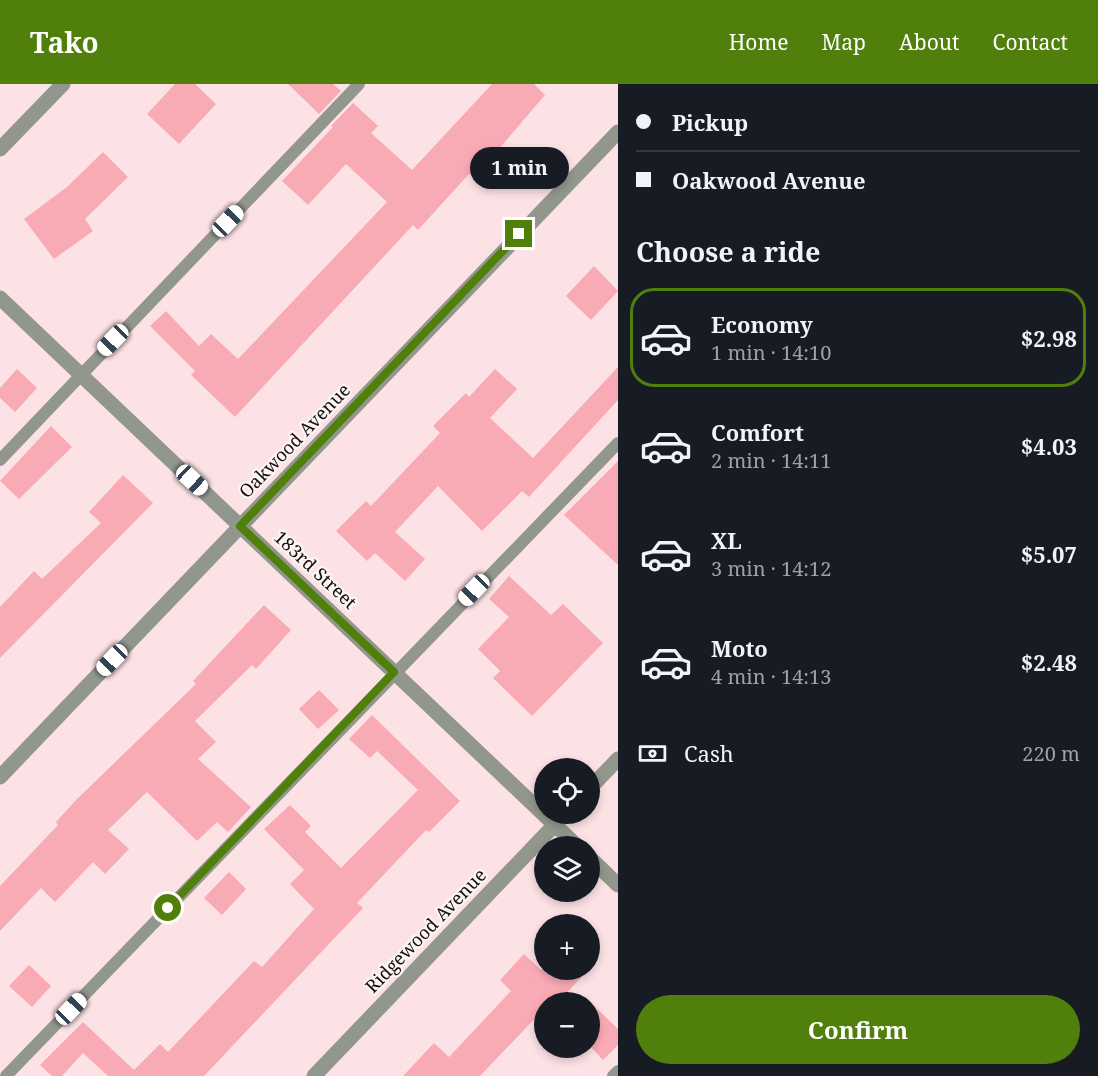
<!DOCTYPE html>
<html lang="en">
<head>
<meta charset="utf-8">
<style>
	:root { --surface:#171b24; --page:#242831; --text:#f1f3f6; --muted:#9ea1a6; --line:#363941; --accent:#507f0b }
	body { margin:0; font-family:"Noto Serif",serif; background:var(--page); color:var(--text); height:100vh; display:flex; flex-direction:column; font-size:22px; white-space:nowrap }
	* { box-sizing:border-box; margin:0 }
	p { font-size:20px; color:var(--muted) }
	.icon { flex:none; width:33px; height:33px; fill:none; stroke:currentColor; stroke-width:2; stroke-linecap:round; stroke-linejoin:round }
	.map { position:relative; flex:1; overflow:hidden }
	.sheet { display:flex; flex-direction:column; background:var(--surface); width:480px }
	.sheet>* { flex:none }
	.hud { display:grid; align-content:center; height:132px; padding:0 18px; background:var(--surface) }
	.fabs { position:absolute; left:534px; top:674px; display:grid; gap:12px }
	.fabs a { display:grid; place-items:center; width:66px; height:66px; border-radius:50%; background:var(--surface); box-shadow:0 3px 9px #0003; font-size:30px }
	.end { position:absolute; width:27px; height:27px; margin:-14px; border:8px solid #507f0b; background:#fff; box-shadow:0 0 0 3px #fff }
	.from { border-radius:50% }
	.bubble { position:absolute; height:42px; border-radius:21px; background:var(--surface); box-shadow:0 3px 9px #0003; font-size:20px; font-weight:700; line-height:42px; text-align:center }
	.car { position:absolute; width:18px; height:36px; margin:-18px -9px; border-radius:8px; box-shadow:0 0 4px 2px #0007; background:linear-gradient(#fff 24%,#345 0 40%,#fff 0 76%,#345 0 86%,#fff 0) }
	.hud b { display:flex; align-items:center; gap:21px; height:57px; font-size:22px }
	.hud b+b { border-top:2px solid var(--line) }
	.hud i { width:15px; height:15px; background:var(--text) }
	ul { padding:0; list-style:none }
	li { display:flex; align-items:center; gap:18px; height:99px; margin:0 12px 9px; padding:0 6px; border:3px solid transparent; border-radius:24px }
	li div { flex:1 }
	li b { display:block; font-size:22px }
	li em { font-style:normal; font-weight:700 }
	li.selected { border-color:var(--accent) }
	li>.icon { width:54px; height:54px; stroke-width:1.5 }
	h2 { padding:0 18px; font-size:27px; line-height:72px }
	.pay { display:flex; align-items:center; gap:15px; height:66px; padding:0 18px; font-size:22px }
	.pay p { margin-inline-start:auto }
	.button { display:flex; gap:12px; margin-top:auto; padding:12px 18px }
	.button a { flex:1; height:69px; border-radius:36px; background:var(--accent); color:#fff; font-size:24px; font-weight:700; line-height:69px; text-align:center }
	header { display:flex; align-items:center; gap:36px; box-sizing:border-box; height:84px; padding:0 30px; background:var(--accent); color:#fff }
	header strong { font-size:28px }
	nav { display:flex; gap:33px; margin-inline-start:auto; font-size:21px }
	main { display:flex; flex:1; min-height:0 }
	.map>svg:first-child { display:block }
</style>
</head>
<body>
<header>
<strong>Tako</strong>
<nav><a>Home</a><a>Map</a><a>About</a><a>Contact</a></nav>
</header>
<main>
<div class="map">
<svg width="618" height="992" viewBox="0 0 618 992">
	<rect width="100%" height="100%" fill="#fce2e5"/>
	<g fill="#f9abb5">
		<polygon points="175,0 195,0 216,20 179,60 147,30"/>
		<polygon points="288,0 333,0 341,7 319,30"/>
		<polygon points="492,0 534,0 545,11 474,94 469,90 418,146 413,141 235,333 191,291 195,287 150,242 166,227 199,262 211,250 238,275 387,118 346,80 308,121 282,97 333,43 331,42 353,19 378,42 371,49 412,86"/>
		<polygon points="103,68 128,93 85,135 93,147 54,175 24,135 67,103"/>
		<polygon points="594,182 618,207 591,236 566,212"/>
		<polygon points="618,283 618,316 529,413 522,407 482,447 438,402 395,448 425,475 405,497 375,469 367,477 336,447 366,417 371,422 440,349 433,342 466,309 469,313 495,285 517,305 490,334 533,374"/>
		<polygon points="17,285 37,304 15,328 0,314 0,304"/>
		<polygon points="51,342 72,363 19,415 0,397"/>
		<polygon points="618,377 618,481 564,431"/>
		<polygon points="123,391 153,419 0,574 0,523 34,487 42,495 101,439 89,428"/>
		<polygon points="509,492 551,531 563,520 603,559 532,632 493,594 500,587 478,565 509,533 489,515"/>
		<polygon points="264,521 291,546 256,585 252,581 195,637 216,658 198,675 251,723 228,748 217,738 197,757 147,708 108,746 129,765 105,790 93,778 55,818 41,804 0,847 0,802 58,741 56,738 76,716 196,600 193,597"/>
		<polygon points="319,606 339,626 318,645 299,625"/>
		<polygon points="372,631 460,717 429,748 426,746 357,819 363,824 204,992 108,992 83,969 62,992 52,992 40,981 83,938 134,986 160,960 168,968 254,877 262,883 314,825 290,800 304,786 264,745 290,721 311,742 305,748 341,784 418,706 377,667 370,674 349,655"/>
		<polygon points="229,788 246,805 222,831 204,814"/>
		<polygon points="524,870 540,885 589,885 558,918 544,918 544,925 480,992 403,992 434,959 449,973 511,907 500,896"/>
		<polygon points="29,881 51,902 32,923 9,902"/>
		<polygon points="590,918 618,945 618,961 603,976 590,962"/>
	</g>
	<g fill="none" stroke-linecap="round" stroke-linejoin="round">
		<g stroke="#92978d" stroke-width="12">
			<polyline points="0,376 359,0"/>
			<polyline points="6,992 618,359"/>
			<polyline points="613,992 618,987"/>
		</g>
		<g stroke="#92978d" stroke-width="15">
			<polyline points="0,65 63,0"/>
			<polyline points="0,214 577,762"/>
			<polyline points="0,693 618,48"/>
			<polyline points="590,704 618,675"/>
			<polyline points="590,774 618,801"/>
			<polyline points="314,992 566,729"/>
		</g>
	</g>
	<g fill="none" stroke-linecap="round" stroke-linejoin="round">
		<polyline stroke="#507f0b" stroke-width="8" points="168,824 394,588 240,442 519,150"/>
	</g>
	<g text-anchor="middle" stroke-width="4.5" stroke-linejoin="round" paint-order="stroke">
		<g font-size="18" fill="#180e0f" stroke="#fcf5f6">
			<text transform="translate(295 357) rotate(-46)" y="6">Oakwood Avenue</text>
			<text transform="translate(315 486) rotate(43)" y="6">183rd Street</text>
			<text transform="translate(426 847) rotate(-46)" y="6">Ridgewood Avenue</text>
		</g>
	</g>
</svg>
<div class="fabs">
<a><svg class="icon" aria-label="locate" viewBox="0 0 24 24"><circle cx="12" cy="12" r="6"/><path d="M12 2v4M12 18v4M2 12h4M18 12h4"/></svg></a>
<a><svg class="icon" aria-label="layers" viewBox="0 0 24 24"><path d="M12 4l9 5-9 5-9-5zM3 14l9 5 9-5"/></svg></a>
<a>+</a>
<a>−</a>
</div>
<i class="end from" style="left:168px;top:824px"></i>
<i class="end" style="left:519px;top:150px"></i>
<div class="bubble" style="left:470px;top:63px;width:99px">1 min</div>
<i class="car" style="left:228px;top:137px;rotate:44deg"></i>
<i class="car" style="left:113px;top:256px;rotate:224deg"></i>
<i class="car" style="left:192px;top:396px;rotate:133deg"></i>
<i class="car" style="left:474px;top:506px;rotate:224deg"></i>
<i class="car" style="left:112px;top:576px;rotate:224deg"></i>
<i class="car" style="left:71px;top:925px;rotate:44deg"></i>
</div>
<section class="sheet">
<div class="hud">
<b><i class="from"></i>Pickup</b>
<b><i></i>Oakwood Avenue</b>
</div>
<h2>Choose a ride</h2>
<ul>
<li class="selected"><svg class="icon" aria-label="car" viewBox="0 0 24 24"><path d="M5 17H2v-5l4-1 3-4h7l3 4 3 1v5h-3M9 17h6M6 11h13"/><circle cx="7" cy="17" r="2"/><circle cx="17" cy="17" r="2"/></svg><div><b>Economy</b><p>1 min · 14:10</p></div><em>$2.98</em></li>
<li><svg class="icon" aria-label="car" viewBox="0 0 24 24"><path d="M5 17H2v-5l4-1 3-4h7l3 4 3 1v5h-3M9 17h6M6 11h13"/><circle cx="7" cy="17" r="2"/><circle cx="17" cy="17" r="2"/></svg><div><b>Comfort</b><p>2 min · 14:11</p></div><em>$4.03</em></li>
<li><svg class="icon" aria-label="car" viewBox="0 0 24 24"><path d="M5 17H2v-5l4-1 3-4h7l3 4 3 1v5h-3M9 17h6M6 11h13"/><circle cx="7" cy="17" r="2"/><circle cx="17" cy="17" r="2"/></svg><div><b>XL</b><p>3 min · 14:12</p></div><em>$5.07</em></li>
<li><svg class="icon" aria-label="car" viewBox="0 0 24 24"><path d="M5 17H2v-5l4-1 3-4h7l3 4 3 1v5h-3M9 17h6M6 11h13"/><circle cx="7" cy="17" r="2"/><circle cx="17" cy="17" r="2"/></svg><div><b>Moto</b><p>4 min · 14:13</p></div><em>$2.48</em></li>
</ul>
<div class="pay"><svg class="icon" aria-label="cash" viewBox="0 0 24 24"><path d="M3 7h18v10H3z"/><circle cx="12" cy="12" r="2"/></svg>Cash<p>220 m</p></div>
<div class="button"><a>Confirm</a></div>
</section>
</main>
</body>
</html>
